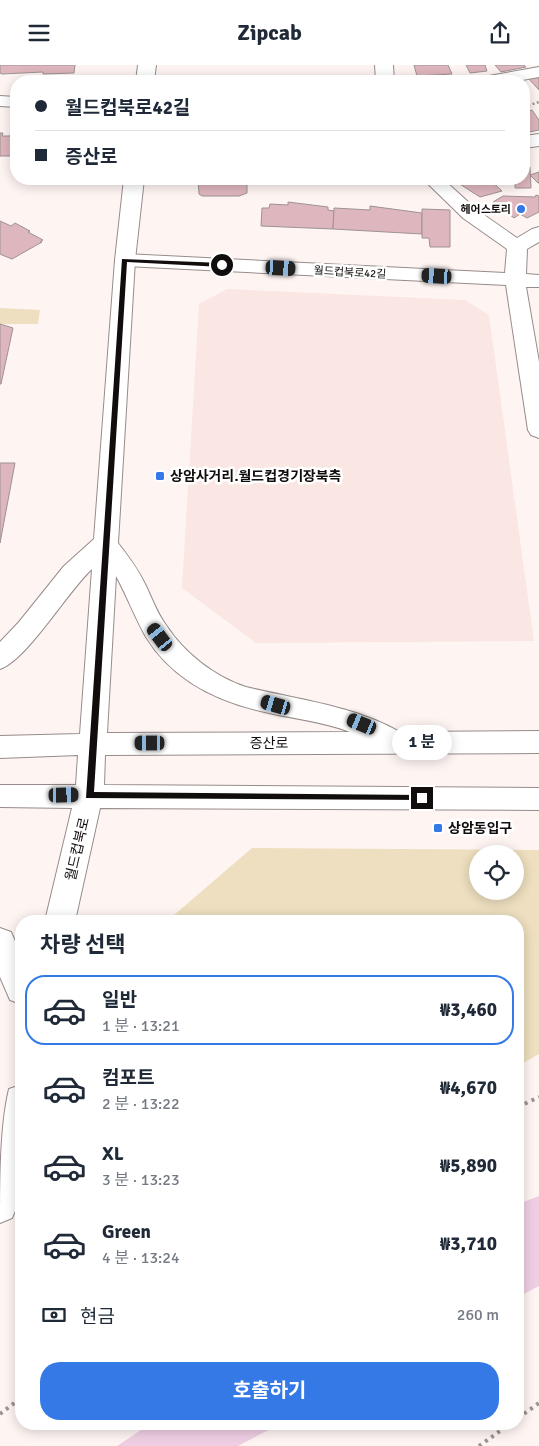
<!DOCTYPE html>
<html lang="ko">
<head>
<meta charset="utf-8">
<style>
	:root { --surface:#fff; --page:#f6f6f7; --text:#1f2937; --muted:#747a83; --line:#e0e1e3; --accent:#3579e7 }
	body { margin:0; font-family:Signika,"Noto Sans KR",sans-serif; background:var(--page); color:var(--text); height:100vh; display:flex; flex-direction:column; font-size:19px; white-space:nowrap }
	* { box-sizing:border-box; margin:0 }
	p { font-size:16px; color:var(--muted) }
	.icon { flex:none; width:28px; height:28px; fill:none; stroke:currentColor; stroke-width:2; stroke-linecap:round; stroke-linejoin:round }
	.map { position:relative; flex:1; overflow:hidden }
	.sheet { position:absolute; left:15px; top:850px; width:509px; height:515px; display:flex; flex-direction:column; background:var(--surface); border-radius:20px; box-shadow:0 2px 12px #0003 }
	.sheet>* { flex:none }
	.top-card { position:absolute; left:10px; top:10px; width:520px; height:110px; border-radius:20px; box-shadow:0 2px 12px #0003; display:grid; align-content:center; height:110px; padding:0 25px; background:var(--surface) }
	.tools { position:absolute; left:469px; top:780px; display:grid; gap:10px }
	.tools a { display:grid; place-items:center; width:55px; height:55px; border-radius:50%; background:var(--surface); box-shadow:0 2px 12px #0003; font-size:25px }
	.end { position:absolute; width:22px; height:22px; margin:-11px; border:6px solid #100d0c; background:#fff; box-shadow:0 0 0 2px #fff }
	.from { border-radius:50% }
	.bubble { position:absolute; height:35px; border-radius:18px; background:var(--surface); box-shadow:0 2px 12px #0003; font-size:16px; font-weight:700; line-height:35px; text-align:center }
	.car { position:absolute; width:15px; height:30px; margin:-15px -8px; border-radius:6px; box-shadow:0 0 4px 1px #0007; background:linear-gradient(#222 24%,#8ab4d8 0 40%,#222 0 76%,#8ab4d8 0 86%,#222 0) }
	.top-card b { display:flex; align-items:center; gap:18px; height:48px; font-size:19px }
	.top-card b+b { border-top:1px solid var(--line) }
	.top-card i { width:12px; height:12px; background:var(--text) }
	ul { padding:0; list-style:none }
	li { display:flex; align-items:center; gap:15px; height:70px; margin:0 10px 8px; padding:0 15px; border:2px solid transparent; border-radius:20px }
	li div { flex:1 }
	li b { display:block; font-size:19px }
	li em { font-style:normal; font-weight:700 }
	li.active { border-color:var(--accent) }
	li>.icon { width:45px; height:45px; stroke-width:1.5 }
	h2 { padding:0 25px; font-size:22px; line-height:60px }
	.pay { display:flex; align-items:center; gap:12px; height:55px; padding:0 25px; font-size:19px }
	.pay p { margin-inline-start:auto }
	.primary-button { display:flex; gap:10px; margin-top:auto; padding:10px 25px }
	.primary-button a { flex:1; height:58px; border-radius:20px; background:var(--accent); color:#fff; font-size:20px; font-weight:700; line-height:58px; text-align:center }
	header { display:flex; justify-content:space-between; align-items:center; height:65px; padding:0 25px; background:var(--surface); font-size:22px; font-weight:700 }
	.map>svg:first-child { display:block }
</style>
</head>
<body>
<header><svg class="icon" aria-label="menu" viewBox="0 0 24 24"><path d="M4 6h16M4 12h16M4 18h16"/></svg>Zipcab<svg class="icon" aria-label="share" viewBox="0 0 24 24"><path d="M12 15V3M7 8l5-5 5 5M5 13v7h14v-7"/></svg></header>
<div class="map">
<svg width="539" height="1381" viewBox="0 0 539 1381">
	<rect width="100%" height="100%" fill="#fef5f3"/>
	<polygon fill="#fae6e2" points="227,224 465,235 489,250 534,576 256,578 182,523 199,239"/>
	<g fill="#eddfbf" fill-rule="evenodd">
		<polygon points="0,243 40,245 38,259 0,259"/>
		<path d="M252,783L539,785V989L518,1001V856H167ZM478,789H515V826H478Z"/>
	</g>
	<g fill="#efcee3">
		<polygon points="539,1131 539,1221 518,1232 518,1139"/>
		<polygon points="150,1359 280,1359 238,1381 117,1381"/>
	</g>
	<g fill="#deb6bd" stroke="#9d9294">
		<polygon points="0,0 75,0 74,8 43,9 43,7 2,9 0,8"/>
		<polygon points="414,0 448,0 452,9 417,11"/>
		<polygon points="466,0 486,0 485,1 487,6 470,8"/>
		<polygon points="495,0 524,0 526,2 501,7"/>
		<polygon points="539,11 539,25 528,13"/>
		<polygon points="532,45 539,55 539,65 524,68 524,47"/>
		<polygon points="11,66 16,66 16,91 0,91 0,68 3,68 2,71 10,71"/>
		<polygon points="524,102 530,102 531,123 515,123 515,114 524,114"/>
		<polygon points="539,107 539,118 538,118 530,110"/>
		<polygon points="198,114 247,114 247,128 239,131 202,131 199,129"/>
		<polygon points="452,114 489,114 502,126 480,132"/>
		<polygon points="536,130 539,131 539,147 527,153 520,149 514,153 493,137 503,131 535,132"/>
		<polygon points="288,137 328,142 328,145 334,146 333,164 261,161 262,143 269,143 270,139 288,140"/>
		<polygon points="370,141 422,148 422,169 333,164 334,143 370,145"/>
		<polygon points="422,144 450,145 450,182 430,182 429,173 422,173"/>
		<polygon points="0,156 11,161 15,158 30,166 28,167 43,175 40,177 42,177 12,194 2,190 0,189"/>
		<polygon points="0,259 13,263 1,319 0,319"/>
		<polygon points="0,398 15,398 0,478"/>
	</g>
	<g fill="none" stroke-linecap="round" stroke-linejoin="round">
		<g stroke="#968c8a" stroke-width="2">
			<g id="minor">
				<polygon points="375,0 393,0 394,16 376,16"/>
				<polygon points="539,2 539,12 517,16 480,16 483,12 489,11"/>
				<polygon points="0,31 16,32 16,42 0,41"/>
				<polygon points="539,69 539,81 524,83 524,71"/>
				<polygon points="423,114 443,114 477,145 517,173 532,164 539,162 539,177 527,184 526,209 539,210 539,222 526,222 539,297 539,373 531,370 528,365 506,220 125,201 118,199 115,195 118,191 125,189 505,208 507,184 463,153"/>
			</g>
		</g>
		<g stroke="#968c8a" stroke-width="2">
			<g id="major">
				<polygon points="138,0 156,0 154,16 136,16"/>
				<path d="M124,114H144L135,195L118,478C128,491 138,504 145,519C152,533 157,548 166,560C184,588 215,612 246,622C299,635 352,640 400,667L539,666V688L105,690L104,720L539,723V745L100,743L75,856H45L72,743L0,742V720H76L78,690L0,693V671L80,669L92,504C67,527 27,595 0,604V577L19,557L64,501L94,474L115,195ZM116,511C127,531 135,553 146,572C173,616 220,638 269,648C296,654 325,657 350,667L107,668Z"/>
				<polygon points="0,863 11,867 21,890 21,939 10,935 0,912"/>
				<path d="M21,1020V1119L17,1141L12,1153L0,1158C0,1117 0,1061 9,1024Z"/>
			</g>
		</g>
		<polyline stroke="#9a9492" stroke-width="2.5" stroke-dasharray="2 2.5" stroke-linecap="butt" points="524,42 539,37"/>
		<g stroke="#9a9492" stroke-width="4" stroke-dasharray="3 4.5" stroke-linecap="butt">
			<polyline points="518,1042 539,1032"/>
			<polyline points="0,1349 21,1333"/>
			<polyline points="518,1353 539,1338"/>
			<polyline points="479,1381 510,1359"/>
		</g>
		<use href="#minor" fill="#fff" fill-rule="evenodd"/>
		<use href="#major" fill="#fff" fill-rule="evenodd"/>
	</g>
	<polygon fill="#100d0c" points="122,194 222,198 225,200 222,202 127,197 94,727 422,730 426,733 425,735 86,733"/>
	<g fill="#3579e7" stroke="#fff" stroke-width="2">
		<circle cx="521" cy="144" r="5"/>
		<rect x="155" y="406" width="10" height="10" rx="2.5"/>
		<rect x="433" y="758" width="10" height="10" rx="2.5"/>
	</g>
	<g text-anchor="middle" stroke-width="5" stroke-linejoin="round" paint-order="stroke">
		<g font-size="11" font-weight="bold" fill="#100d0c" stroke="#fff" text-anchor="end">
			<text x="511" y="148">헤어스토리</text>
		</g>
		<g font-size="11" fill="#100d0c" stroke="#fff">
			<text transform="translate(350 207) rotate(3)" y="4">월드컵북로42길</text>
		</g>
		<g font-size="14" font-weight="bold" fill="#100d0c" stroke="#fff" text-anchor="start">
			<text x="170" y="416">상암사거리.월드컵경기장북측</text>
			<text x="448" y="768">상암동입구</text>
		</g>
		<g font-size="14" fill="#100d0c" stroke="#fff">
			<text x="269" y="683">증산로</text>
			<text transform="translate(77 784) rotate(-77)" y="5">월드컵북로</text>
		</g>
	</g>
</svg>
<div class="tools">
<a><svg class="icon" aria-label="locate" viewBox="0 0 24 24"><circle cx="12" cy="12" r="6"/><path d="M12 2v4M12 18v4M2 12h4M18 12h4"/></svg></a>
</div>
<i class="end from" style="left:222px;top:200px"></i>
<i class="end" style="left:422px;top:733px"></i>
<div class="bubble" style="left:392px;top:660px;width:60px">1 분</div>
<i class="car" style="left:281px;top:203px;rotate:93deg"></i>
<i class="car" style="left:437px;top:211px;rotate:273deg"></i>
<i class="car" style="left:160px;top:572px;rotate:323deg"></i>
<i class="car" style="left:276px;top:640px;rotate:286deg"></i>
<i class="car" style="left:362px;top:659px;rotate:292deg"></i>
<i class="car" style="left:150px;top:678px;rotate:270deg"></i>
<i class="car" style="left:64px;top:730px;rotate:89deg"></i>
<div class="top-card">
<b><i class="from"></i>월드컵북로42길</b>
<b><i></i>증산로</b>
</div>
<section class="sheet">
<h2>차량 선택</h2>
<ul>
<li class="active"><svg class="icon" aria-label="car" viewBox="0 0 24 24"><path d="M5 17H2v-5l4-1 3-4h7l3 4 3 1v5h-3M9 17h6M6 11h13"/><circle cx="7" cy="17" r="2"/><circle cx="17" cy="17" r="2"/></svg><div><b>일반</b><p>1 분 · 13:21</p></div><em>₩3,460</em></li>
<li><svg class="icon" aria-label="car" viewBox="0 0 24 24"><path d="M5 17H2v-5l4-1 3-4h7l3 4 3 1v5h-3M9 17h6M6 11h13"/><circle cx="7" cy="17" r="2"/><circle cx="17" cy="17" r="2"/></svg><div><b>컴포트</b><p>2 분 · 13:22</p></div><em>₩4,670</em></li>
<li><svg class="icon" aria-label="car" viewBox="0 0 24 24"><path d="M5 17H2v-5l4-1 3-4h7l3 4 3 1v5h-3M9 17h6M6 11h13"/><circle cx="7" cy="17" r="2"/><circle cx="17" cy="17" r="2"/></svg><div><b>XL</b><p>3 분 · 13:23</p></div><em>₩5,890</em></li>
<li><svg class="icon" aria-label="car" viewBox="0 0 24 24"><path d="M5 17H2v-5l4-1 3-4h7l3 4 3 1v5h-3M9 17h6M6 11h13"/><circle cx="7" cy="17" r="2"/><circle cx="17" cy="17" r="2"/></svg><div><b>Green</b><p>4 분 · 13:24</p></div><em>₩3,710</em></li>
</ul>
<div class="pay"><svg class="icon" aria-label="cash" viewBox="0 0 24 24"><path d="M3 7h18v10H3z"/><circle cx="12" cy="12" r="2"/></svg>현금<p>260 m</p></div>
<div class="primary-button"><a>호출하기</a></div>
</section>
</div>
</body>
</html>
